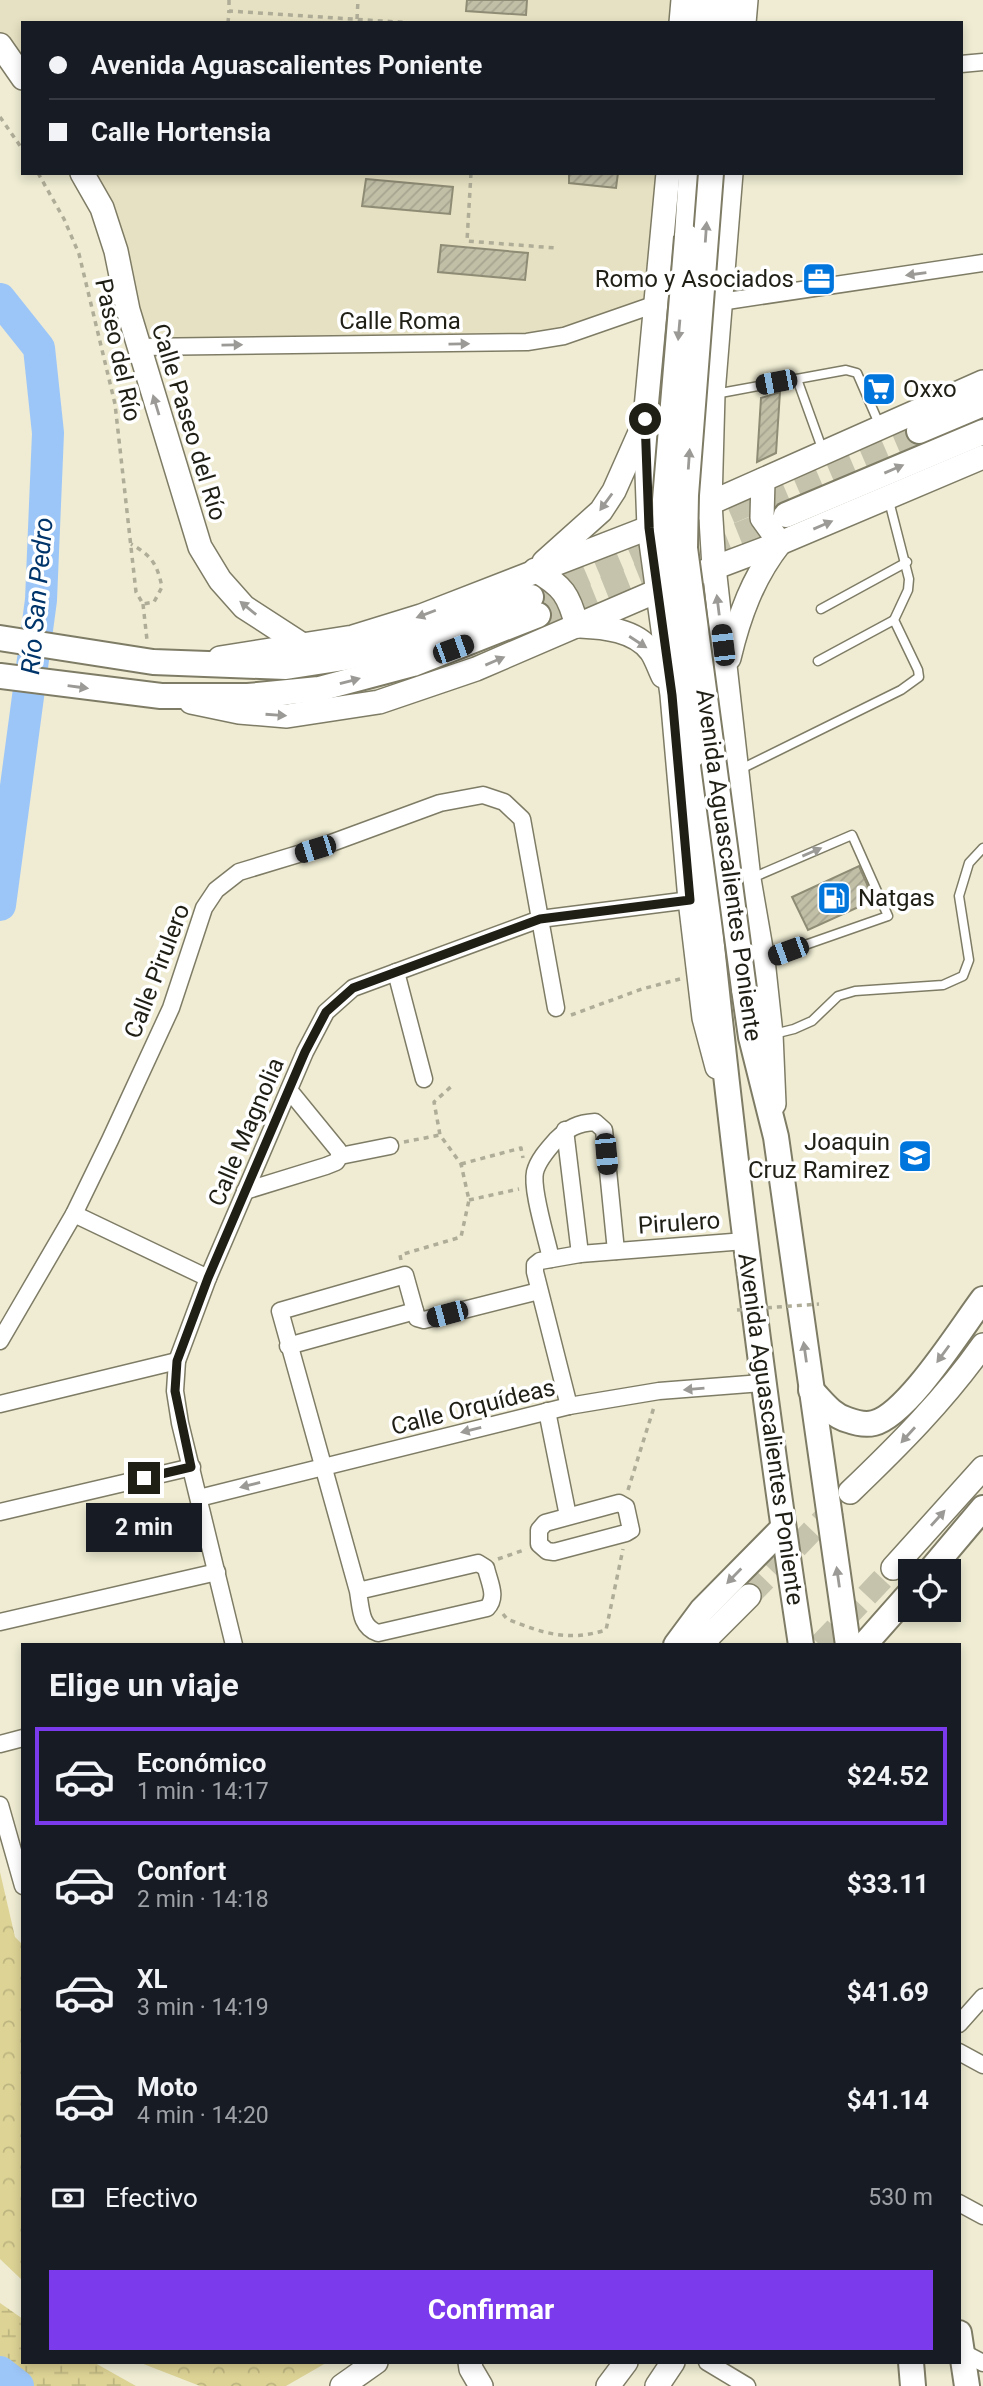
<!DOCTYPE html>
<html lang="es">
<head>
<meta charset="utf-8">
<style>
	:root { --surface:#171b24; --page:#242831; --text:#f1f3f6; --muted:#9ea1a6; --line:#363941; --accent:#7c3aed }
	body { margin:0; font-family:Roboto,sans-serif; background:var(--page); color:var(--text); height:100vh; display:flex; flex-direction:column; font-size:26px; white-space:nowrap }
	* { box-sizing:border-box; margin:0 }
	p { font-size:23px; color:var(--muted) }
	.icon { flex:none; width:38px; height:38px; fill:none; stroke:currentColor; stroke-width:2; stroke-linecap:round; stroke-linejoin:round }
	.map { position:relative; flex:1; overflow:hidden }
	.drawer { position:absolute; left:21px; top:1643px; width:940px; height:721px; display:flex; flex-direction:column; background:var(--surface); border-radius:0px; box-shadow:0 4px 10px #0003 }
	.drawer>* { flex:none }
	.banner { position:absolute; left:21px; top:21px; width:942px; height:154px; border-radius:0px; box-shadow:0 4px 10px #0003; display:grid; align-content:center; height:154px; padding:0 28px; background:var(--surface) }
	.tools { position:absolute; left:898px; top:1559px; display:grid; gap:14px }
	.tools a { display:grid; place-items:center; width:63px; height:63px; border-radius:0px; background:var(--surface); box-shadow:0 4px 10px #0003; font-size:35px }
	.end { position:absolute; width:32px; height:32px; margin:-16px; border:9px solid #201f16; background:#fff; box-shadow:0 0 0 4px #fff }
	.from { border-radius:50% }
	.bubble { position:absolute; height:49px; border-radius:0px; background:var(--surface); box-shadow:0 4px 10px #0003; font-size:23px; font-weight:700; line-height:49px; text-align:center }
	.car { position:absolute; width:21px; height:42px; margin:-21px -10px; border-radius:9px; box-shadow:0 0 5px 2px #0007; background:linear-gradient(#222 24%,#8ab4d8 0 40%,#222 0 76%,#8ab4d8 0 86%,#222 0) }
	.banner b { display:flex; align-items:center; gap:24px; height:66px; font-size:26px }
	.banner b+b { border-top:2px solid var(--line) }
	.banner i { width:18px; height:18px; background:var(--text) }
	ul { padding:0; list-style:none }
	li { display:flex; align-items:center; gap:21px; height:98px; margin:0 14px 10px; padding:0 14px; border:4px solid transparent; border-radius:0px }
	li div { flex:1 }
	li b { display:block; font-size:26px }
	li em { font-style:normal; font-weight:700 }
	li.active { border-color:var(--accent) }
	li>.icon { width:63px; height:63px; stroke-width:1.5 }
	h2 { padding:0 28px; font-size:32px; line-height:84px }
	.pay { display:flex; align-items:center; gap:18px; height:77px; padding:0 28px; font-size:26px }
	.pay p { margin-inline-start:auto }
	.primary-button { display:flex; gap:14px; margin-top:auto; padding:14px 28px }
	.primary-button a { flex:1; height:80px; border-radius:0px; background:var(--accent); color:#fff; font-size:28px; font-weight:700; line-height:80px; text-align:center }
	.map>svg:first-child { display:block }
</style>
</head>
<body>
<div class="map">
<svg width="983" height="2386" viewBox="0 0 983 2386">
	<defs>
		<pattern id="forest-crowns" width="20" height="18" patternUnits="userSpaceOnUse" patternTransform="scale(1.75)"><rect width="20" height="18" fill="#ddd395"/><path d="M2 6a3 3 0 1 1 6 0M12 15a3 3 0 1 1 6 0" fill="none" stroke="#bdb580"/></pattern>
		<pattern id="wetland-marsh" width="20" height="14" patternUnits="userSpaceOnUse" patternTransform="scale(1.75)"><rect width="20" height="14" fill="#ddd395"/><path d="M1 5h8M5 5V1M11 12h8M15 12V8" fill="none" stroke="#bdb580"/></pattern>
		<pattern id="building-hatch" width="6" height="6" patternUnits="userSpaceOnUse" patternTransform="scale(1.75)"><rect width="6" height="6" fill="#c2bfa7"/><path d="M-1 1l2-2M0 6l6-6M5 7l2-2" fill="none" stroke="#a6a48f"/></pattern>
	</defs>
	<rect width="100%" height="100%" fill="#efecd3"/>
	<g fill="#e6e1c2">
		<polygon points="0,0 681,0 680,23 23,23 23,78 0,45"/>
		<polygon points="82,173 668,173 656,304 564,336 139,347"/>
	</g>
	<g fill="url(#forest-crowns)">
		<polygon points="0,1872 15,1937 23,1945 23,2281 0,2259"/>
		<polygon points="141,2363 326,2362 326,2363 286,2386 200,2386"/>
	</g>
	<polygon fill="url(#wetland-marsh)" points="0,2303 23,2319 23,2362 95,2363 136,2386 0,2386"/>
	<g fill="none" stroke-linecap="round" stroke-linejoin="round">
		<g stroke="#9dc6f8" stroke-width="32">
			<polyline points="0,299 39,348 48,433 41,600 0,905"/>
			<polyline points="0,2372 18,2386"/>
		</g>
	</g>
	<g fill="url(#building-hatch)" stroke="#8f8c75" stroke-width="2">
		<polygon points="467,0 527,0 526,15 466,11"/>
		<polygon points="569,173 618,173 616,188 569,183"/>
		<polygon points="366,179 453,187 450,214 362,206"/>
		<polygon points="441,245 528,253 525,280 438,272"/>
		<polygon points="780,392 776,453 757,462 761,398"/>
		<polygon points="859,866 874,900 808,930 792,897"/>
	</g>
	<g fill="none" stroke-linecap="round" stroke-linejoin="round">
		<g stroke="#c6c3ad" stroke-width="23" stroke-dasharray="23 11" stroke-linecap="butt">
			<polyline points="749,1596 840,1502"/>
			<polyline points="820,1645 893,1568"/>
		</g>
		<g stroke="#c6c3ad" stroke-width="24" stroke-dasharray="24 12" stroke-linecap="butt">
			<polyline points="531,597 919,431"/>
			<polyline points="538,615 784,516"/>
		</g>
		<g stroke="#7f7c66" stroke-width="11">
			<g id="lane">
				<polyline points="797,379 823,451"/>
				<polyline points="715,394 846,370 857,373 880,426"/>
				<polyline points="821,609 907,562"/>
				<polyline points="818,661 894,620"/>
				<polyline points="741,769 901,690 919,677 918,670 894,620 908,590 909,579 889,501"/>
				<polyline points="752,878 852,835 888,916 765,959"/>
				<polyline points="774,1034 794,1029 812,1021 838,996 855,991 943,985 963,976 969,960 959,896 969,863 983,848"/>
			</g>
		</g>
		<g stroke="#7f7c66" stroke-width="19">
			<g id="street">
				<polyline points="961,64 983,62"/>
				<polyline points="720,302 983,263"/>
				<polyline points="139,347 527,342 564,336 656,304"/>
				<polyline points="396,972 424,1079"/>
				<polyline points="289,1090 338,1150 340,1156"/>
				<polyline points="565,1130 580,1254"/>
				<polyline points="245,1191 326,1166 336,1162 340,1156 390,1146"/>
				<polyline points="74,1214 208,1278"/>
				<path d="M551,1259C547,1239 531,1190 535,1172C538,1160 548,1149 556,1140C568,1128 578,1123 595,1122L604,1130L616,1251"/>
				<polyline points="0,1341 74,1214 110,1140 171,1008 204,908 216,890 239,872 315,849 440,803 483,795 504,802 522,819 556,1008"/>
				<polyline points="288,1346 415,1311"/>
				<polyline points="0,1404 177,1361"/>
				<polyline points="569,1406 535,1272 535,1265 540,1261 580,1254 745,1241"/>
				<polyline points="547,1411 568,1516"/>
				<polyline points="199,1498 569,1406 659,1391 762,1383"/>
				<polygon points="619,1503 626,1507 631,1530 626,1533 554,1552 547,1551 539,1544 539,1530 545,1523"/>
				<polyline points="0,1512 192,1467"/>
				<path d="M358,1591L478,1563L486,1568C489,1582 498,1597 487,1608L378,1633C360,1627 361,1608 358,1591L280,1311L405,1275L417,1318L424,1320L539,1291"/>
				<polyline points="0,1622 217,1572"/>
				<polyline points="234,1645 180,1423 175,1391 177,1361 208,1278 305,1052 326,1012 353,988 540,919 690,900"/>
				<polyline points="0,1744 23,1738"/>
				<polyline points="0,1805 23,1886"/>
				<polyline points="959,2024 983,1997"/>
				<polyline points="959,2052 983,2065"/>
				<polyline points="959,2203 983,2216"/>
				<polyline points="962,2352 983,2363"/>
				<polyline points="707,2362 747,2386"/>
			</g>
		</g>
		<g stroke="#7f7c66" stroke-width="26">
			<g id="secondary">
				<polyline points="681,23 683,0"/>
				<polyline points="744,23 746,0"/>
				<polyline points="0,45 23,78"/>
				<polyline points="82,173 102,208 116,251 128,310 200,547 220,580 244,607 304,646"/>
				<polyline points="668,173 645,419 649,528 672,695 690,900 704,1018 717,1067"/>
				<polyline points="731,173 713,394 710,503 714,567 734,746 749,879 763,960 771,1034 774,1104"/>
				<polyline points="699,508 983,382"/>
				<polyline points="544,562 601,511 614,491 642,428"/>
				<path d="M535,570C563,586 569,595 577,626"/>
				<polyline points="703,572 780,543 983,457"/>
				<path d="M580,626C604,627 635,630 651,651C656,658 659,668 663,676"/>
				<polyline points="220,658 353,637 421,616 661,523"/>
				<path d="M729,658C739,616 753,577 780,543L762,518L763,480"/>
				<polyline points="191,702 239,712 287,716 379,702 476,669 671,585"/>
				<path d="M850,1492C898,1446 945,1399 983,1345"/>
				<polyline points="893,1568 983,1468"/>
				<polyline points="703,1645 711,1634 749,1596"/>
				<polyline points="470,2362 471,2369 481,2386"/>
				<polyline points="342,2386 376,2362"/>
				<polyline points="608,2386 626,2362"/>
				<polyline points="657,2386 673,2362"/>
			</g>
		</g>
		<g stroke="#7f7c66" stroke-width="28">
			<g id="primary">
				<polyline points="703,23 705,0"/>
				<polyline points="723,23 725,0"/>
				<polyline points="687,237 691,173"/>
				<polyline points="919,431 983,404"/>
				<polyline points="786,515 983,432"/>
				<polyline points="0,638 153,662 286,667 344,658 406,643 531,597"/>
				<polyline points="0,676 161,696 248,696 319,689 413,664 538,615"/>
				<path d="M693,755C721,1052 756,1349 801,1645"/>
				<polyline points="744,989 751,1037 776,1137 848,1645"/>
				<path d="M811,1390C822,1401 832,1416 848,1420C856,1423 866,1425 874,1423C908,1414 961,1328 983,1299"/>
				<polyline points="929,1572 983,1508"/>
				<polyline points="676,1645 702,1610 783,1528"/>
				<polyline points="864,1645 910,1593"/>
				<polyline points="959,2333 967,2386"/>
				<polyline points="911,2362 913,2386"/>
			</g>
		</g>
		<g stroke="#afad98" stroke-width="3.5" stroke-dasharray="5 5" stroke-linecap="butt">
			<polyline points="229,0 229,11 413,23"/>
			<polyline points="357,19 358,0"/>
			<polyline points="228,23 229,11"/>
			<polyline points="0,117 23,150"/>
			<path d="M38,173L64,219L79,254L115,404L136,592L143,604L154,602L162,587C157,564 152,556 131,544"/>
			<polyline points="471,173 467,241 556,248"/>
			<polyline points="143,604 147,640"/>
			<polyline points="571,1015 642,989 680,979"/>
			<polyline points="404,1142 440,1135"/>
			<polyline points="461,1164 521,1148 523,1158"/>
			<polyline points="469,1200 519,1189"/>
			<polyline points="401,1260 400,1255 461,1237 469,1200 461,1164 440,1135 434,1102 454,1084"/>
			<polyline points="628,1490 654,1407"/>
			<polyline points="498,1559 524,1550"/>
			<path d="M503,1614L507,1619C543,1633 567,1642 606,1630L623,1549"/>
		</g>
		<use href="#lane" stroke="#fff" stroke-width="8"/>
		<use href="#street" stroke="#fff" stroke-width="16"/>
		<use href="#secondary" stroke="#fff" stroke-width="23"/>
		<use href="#primary" stroke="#fff" stroke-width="24"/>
		<g stroke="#7f7c66" stroke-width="28" stroke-linecap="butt">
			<g id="primary-bridge">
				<polyline points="711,173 686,495 685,548 744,989"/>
				<polyline points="687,237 665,500 666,552 693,755"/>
			</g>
		</g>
		<polyline stroke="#afad98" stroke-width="3.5" stroke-dasharray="5 5" stroke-linecap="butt" points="737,1310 819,1304"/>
		<use href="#primary-bridge" stroke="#fff" stroke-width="24"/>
	</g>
	<defs><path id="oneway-solid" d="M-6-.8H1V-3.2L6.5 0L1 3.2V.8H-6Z" transform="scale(1.75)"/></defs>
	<g fill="#9b9a96">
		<use href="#oneway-solid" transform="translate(706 232) rotate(-86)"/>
		<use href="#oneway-solid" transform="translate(916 274) rotate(172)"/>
		<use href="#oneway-solid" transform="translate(679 330) rotate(95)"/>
		<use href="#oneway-solid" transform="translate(459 344) rotate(-1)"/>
		<use href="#oneway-solid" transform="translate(232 345) rotate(-1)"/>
		<use href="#oneway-solid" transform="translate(156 405) rotate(-107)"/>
		<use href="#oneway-solid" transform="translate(689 459) rotate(-86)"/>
		<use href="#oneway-solid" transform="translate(894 469) rotate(-23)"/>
		<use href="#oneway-solid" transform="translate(606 502) rotate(126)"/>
		<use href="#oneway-solid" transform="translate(823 525) rotate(-23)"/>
		<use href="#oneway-solid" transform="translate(718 605) rotate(-97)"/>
		<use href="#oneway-solid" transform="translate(248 608) rotate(-141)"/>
		<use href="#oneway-solid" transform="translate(426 614) rotate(159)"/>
		<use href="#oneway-solid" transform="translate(638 642) rotate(33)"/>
		<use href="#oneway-solid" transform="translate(495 661) rotate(-23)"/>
		<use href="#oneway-solid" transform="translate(350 681) rotate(-15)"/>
		<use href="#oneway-solid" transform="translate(78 687) rotate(8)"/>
		<use href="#oneway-solid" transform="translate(276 715) rotate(4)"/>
		<use href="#oneway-solid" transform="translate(812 852) rotate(-23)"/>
		<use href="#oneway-solid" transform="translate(805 1352) rotate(-98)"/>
		<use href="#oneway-solid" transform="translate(943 1354) rotate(126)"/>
		<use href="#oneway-solid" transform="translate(694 1389) rotate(175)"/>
		<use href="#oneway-solid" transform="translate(471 1430) rotate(166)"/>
		<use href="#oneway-solid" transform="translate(908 1435) rotate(132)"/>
		<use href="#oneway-solid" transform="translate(250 1485) rotate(166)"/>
		<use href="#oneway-solid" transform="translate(938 1518) rotate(-48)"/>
		<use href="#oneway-solid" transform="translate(734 1576) rotate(134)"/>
		<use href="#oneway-solid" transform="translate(838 1577) rotate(-98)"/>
	</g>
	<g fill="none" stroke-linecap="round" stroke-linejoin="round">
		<polyline stroke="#201f16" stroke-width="9" points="144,1478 191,1467 175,1391 177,1361 208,1278 305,1052 326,1012 353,988 540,919 690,900 672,695 649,528 645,419"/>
	</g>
	<defs>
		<g id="office-square" transform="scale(1.75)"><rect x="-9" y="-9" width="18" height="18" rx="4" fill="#0076dd" stroke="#fff"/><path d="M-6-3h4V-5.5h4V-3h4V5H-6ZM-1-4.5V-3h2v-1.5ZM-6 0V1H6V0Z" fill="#fff"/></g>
		<g id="supermarket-square" transform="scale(1.75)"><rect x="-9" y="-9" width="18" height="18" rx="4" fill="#0076dd" stroke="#fff"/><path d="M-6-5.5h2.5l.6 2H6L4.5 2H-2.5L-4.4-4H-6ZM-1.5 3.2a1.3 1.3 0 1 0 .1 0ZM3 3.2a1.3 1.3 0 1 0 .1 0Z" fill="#fff"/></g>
		<g id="fuel-square" transform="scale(1.75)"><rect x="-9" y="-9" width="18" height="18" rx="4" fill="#0076dd" stroke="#fff"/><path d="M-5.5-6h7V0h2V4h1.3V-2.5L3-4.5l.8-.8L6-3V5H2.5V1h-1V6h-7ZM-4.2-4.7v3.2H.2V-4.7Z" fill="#fff"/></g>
		<g id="school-square" transform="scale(1.75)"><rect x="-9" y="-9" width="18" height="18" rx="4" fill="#0076dd" stroke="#fff"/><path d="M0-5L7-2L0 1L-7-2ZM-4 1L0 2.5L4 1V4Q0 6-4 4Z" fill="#fff"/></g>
	</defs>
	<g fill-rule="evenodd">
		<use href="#office-square" x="819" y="279"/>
		<use href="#supermarket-square" x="879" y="389"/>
		<use href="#fuel-square" x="834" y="898"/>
		<use href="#school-square" x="915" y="1156"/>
	</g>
	<g text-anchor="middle" stroke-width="7" stroke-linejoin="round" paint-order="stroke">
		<g font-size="24" fill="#201f16" stroke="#fff" text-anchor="end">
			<text x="794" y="287">Romo y Asociados</text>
			<text x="903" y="397" text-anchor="start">Oxxo</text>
			<text x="858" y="906" text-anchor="start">Natgas</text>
			<text x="890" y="1150">Joaquin<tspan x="890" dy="28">Cruz Ramirez</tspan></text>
		</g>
		<g font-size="24" fill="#201f16" stroke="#fff">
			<text x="400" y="329">Calle Roma</text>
			<text transform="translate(118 350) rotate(78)" y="8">Paseo del Río</text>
			<text transform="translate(189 422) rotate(73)" y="8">Calle Paseo del Río</text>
			<text transform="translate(729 865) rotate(82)" y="8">Avenida Aguascalientes Poniente</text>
			<text transform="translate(157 971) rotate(-69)" y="8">Calle Pirulero</text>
			<text transform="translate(246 1132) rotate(-67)" y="8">Calle Magnolia</text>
			<text transform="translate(679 1223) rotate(-4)" y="8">Pirulero</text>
			<text transform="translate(473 1407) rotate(-14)" y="8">Calle Orquídeas</text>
			<text transform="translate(771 1429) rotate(82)" y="8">Avenida Aguascalientes Poniente</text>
		</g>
		<g font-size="26" font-style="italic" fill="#00356b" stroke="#fff">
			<text transform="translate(37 596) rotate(-85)" y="9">Río San Pedro</text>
		</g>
	</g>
</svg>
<div class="tools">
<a><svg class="icon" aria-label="locate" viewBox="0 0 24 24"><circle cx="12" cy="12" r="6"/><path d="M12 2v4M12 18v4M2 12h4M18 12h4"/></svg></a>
</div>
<i class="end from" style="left:645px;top:419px"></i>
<i class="end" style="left:144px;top:1478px"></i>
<div class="bubble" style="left:86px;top:1503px;width:116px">2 min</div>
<i class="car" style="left:776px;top:382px;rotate:259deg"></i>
<i class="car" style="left:723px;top:645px;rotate:353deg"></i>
<i class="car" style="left:453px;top:649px;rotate:70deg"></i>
<i class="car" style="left:315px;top:849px;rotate:253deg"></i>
<i class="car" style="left:788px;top:951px;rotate:250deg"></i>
<i class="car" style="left:606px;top:1154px;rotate:175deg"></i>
<i class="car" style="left:447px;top:1314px;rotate:255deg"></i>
<div class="banner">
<b><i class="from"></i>Avenida Aguascalientes Poniente</b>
<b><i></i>Calle Hortensia</b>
</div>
<section class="drawer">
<h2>Elige un viaje</h2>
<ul>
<li class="active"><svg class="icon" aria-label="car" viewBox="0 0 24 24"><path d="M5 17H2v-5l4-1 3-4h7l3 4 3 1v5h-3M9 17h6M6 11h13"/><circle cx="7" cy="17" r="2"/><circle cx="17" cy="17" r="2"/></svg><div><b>Económico</b><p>1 min · 14:17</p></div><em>$24.52</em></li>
<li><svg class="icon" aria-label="car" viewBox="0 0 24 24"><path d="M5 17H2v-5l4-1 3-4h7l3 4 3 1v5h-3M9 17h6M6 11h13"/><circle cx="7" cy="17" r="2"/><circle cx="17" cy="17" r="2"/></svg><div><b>Confort</b><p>2 min · 14:18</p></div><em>$33.11</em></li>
<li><svg class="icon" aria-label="car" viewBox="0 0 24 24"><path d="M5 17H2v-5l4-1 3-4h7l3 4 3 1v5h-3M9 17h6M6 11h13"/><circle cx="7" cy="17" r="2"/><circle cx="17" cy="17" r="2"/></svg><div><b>XL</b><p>3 min · 14:19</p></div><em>$41.69</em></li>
<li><svg class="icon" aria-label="car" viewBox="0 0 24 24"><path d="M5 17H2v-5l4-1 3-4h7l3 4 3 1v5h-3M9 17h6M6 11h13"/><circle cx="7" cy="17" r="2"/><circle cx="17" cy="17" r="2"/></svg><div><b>Moto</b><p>4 min · 14:20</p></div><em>$41.14</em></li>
</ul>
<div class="pay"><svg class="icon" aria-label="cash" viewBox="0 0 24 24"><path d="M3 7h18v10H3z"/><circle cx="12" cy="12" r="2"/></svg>Efectivo<p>530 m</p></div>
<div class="primary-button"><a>Confirmar</a></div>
</section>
</div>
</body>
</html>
